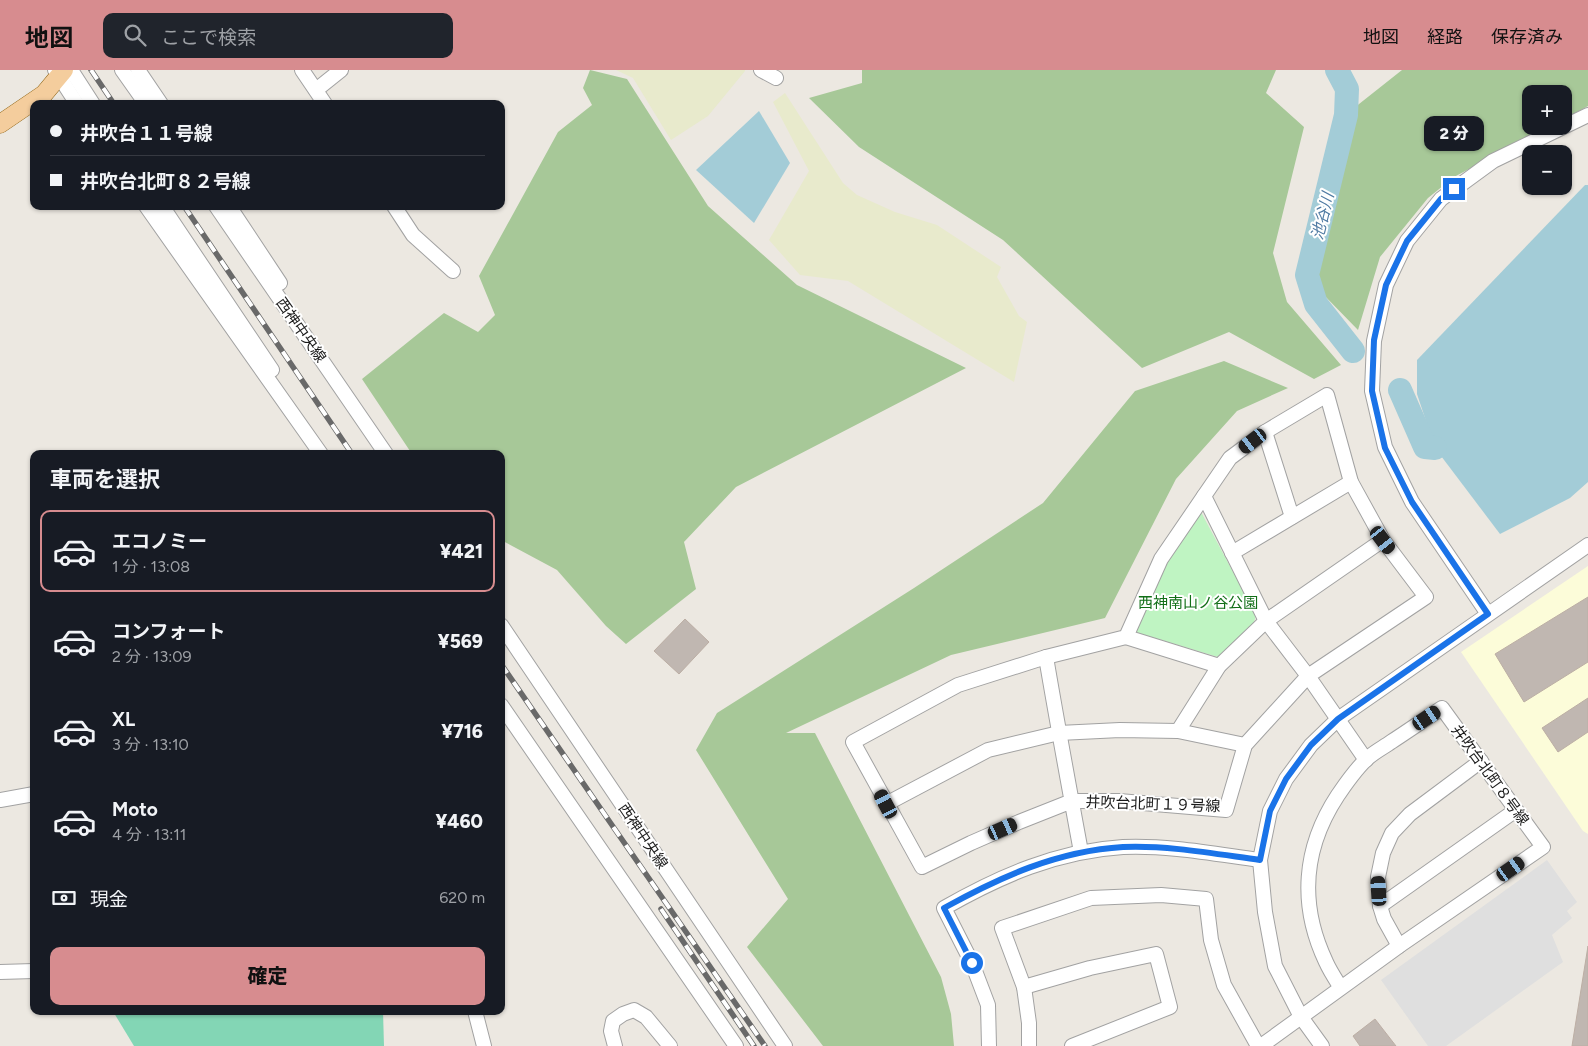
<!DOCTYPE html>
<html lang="ja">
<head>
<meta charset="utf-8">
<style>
	:root { --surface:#171b24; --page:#20242c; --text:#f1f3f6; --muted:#9ea1a6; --line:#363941; --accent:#d78c8f }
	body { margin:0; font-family:Figtree,"Noto Sans JP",sans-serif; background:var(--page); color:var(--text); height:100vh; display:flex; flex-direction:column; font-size:19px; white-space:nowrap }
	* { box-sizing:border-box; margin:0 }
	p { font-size:16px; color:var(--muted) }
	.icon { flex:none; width:28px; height:28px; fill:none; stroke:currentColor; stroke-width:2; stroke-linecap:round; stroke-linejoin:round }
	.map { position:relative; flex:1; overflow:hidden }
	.panel { position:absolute; left:30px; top:380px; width:475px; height:565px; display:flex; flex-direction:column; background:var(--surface); border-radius:10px; box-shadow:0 1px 4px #0004 }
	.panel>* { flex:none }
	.top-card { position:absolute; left:30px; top:30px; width:475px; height:110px; border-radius:10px; box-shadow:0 1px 4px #0004; display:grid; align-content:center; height:110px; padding:0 20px; background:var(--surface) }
	.controls { position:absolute; left:1522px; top:15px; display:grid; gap:10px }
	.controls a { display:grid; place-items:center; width:50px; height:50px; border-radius:10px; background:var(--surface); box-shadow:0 1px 4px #0004; font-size:25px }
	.end { position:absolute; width:22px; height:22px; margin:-11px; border:6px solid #1a73e8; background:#fff; box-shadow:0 0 0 2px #fff }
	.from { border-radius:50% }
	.bubble { position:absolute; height:35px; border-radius:10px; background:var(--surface); box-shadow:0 1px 4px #0004; font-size:16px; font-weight:800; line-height:35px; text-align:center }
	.car { position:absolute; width:15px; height:30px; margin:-15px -8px; border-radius:6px; box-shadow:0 0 4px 1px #0007; background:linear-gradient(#222 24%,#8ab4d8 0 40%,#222 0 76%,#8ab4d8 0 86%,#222 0) }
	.top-card b { display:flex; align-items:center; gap:18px; height:48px; font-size:19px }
	.top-card b+b { border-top:1px solid var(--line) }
	.top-card i { width:12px; height:12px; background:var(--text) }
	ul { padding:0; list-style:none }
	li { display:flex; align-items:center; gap:15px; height:82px; margin:0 10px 8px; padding:0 10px; border:2px solid transparent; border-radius:10px }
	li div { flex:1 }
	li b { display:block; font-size:19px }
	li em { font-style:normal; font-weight:800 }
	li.current { border-color:var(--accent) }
	li>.icon { width:45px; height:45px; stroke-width:1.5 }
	h2 { padding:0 20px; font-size:22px; line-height:60px }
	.pay { display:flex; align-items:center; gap:12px; height:55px; padding:0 20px; font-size:19px }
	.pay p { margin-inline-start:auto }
	.button { display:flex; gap:10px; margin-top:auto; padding:10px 20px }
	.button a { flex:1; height:58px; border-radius:10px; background:var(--accent); color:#111; font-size:20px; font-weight:800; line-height:58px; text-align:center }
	header { display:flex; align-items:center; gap:30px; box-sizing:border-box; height:70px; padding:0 25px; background:var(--accent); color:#111 }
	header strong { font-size:24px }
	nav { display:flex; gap:28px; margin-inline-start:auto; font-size:18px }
	.search { width:350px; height:45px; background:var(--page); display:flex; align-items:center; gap:12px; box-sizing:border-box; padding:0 18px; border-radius:10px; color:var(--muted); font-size:19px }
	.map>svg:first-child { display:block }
</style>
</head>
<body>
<header>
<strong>地図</strong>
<div class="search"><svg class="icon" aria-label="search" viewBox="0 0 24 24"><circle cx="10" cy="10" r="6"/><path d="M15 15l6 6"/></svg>ここで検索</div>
<nav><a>地図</a><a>経路</a><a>保存済み</a></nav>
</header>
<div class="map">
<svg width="1588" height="976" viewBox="0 0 1588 976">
	<rect width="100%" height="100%" fill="#ece8e1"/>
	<polygon fill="#fcfcd9" points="1588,496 1588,764 1583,761 1461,582"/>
	<g fill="#e8eacc">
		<polygon points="616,0 745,0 745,1 708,46 671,70 633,8"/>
		<polygon points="785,23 843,113 857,125 895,142 937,155 1001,197 997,207 1019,246 1027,252 1014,312 848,211 800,205 769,170 809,101 773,32"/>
	</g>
	<g fill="#a7c898">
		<polygon points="590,0 627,9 708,136 797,215 966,298 736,417 684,472 696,519 626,574 606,556 557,500 501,470 501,384 412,384 362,309 444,243 478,262 495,245 479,206 558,62 592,35 583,18"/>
		<polygon points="862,0 1276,0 1266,23 1304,57 1273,183 1287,232 1341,295 1314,309 1229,262 1142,298 1003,170 859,77 809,28 862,13"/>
		<polygon points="1402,0 1588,0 1588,36 1564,49 1564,24 1531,24 1531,56 1550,56 1454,107 1428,128 1380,187 1358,260 1318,219 1317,189 1354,38"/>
		<polygon points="1224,291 1288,318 1237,341 1176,409 1105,548 951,585 786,663 815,663 941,907 951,944 954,976 823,976 747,877 788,829 696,680 717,643 914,518 1043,433 1135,321"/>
	</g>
	<polygon fill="#bff4c2" points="1201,442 1256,545 1253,556 1218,587 1135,562 1165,494"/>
	<polygon fill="#83d6b5" points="115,941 383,941 384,976 134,976 114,943"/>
	<polygon fill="#dfdfdf" points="1547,790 1577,832 1567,841 1572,848 1552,865 1563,892 1446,976 1428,976 1381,910"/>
	<g fill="#a3ccd7">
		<polygon points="759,41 790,93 754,153 696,100"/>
		<polygon points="1585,115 1588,115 1588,412 1570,428 1500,464 1435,378 1417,324 1417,290"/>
	</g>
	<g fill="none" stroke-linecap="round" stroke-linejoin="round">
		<g stroke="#a3ccd7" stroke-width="24">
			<polyline points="1337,0 1347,19 1346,45 1307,205 1316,234 1353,281"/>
			<polyline points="1400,320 1425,377 1435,378"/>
		</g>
	</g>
	<g fill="#c0b7b1" stroke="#bcaea4">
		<polygon points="1588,527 1588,592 1524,632 1495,584"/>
		<polygon points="685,549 709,572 679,604 654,581"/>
		<polygon points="1588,628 1588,662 1558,682 1542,658"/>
		<polygon points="1588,876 1588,976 1572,976"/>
		<polygon points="1375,949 1396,976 1360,976 1353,966"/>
	</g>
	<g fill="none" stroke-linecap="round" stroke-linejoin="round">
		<g stroke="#a2a2a2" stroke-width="16">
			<g id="minor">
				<polyline points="55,0 77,34"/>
				<polyline points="71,0 93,34"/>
				<polyline points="122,0 146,34"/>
				<polyline points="138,0 161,34"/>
				<polyline points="302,0 325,34"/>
				<polyline points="761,0 776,8"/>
				<polyline points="316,20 341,0"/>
				<polyline points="146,136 321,384"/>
				<polyline points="162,136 272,300"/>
				<polyline points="216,136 386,384"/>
				<polyline points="229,136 280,213"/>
				<polyline points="394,136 413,165 453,201"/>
				<polyline points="1265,362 1292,447"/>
				<polyline points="1232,483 1351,412"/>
				<polyline points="1488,544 1412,432 1385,377 1372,321 1374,271 1386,215 1407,171 1441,129 1493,91 1588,45"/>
				<polyline points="501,555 785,976"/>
				<polyline points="1126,567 1219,596"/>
				<polyline points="1046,587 1126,567 1161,489 1204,426"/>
				<polyline points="501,635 736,976"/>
				<polyline points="1178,661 1219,596 1266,551 1383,470"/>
				<polyline points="0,730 34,724"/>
				<polyline points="886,734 988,680 1059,663 1120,660 1178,661 1245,675"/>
				<path d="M1081,782C1069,717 1057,652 1046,587L958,615L853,672L922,797L971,773L1019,752L1072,731H1119L1226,740L1245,675L1308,606L1426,527L1383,470L1351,412L1327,325L1265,362L1230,388L1204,426L1266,551L1308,606L1366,690"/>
				<polyline points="1380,836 1516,740"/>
				<polyline points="1399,876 1384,849 1380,836 1378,807 1383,783 1392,763 1410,744 1481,691"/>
				<polyline points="0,902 34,901"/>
				<polyline points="1024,917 1090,898 1156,884 1170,937 1072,976"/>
				<polyline points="475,941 484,976"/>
				<polyline points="615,976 611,961 613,951 623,944 634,940 646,947 670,976"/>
				<path d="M989,976L988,935L972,893L944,838C1000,806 1057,781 1123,777C1168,775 1215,784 1260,790"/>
				<polyline points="1029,976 1029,953 1024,917 1002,858 1091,828 1161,825 1206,829 1211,870 1224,915 1258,976"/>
				<path d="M1261,976L1399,876L1543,777L1442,638C1425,649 1408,661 1391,672C1384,677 1376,681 1369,687C1357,697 1347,712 1338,725C1303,778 1299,835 1326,892C1330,901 1336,910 1341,918"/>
				<polyline points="1322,976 1301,947 1275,896 1265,842 1260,790 1270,741 1286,709 1311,675 1338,649 1588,475"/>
			</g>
		</g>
		<g stroke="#875c0a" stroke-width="19">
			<polyline id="major" points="0,54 44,24 64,0"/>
		</g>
		<use href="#minor" stroke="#fff" stroke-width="14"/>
		<use href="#major" stroke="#f4cd9d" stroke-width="18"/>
		<g stroke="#696969" stroke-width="5.5">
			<g id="rail">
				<polyline points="91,0 114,34"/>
				<polyline points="184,136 352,384"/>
				<polyline points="501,594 614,758 765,976"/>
				<polyline points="661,839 754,976"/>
			</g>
		</g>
		<use href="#rail" stroke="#fff" stroke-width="4" stroke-dasharray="11" stroke-linecap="butt"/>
	</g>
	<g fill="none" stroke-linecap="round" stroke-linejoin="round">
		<path stroke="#1a73e8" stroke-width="6" d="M972,893L944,838C1000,807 1057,781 1123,777C1167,775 1216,784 1260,790L1270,741L1286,709L1311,675L1338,649L1488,544L1412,432L1385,378L1372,321L1374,270L1386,215L1407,171L1441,129L1454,119"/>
	</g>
	<g text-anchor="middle" stroke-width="4" stroke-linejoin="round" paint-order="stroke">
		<g font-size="15" fill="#1b1b1b" stroke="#fff">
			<text transform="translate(301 260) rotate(55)" y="5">西神中央線</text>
			<text transform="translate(1490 705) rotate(54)" y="5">井吹台北町８号線</text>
			<text transform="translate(1153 734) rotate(2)" y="5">井吹台北町１９号線</text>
			<text transform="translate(643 766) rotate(56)" y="5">西神中央線</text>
		</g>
		<g font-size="15" fill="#126f18" stroke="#fff">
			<text x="1198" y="538">西神南山ノ谷公園</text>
		</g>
		<g font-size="16" font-style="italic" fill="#4f7aa2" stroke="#fff">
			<text transform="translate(1322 146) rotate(-76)" y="6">池谷川</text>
		</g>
	</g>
</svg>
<div class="controls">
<a>+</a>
<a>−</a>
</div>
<i class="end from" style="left:972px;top:893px"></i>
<i class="end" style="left:1454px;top:119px"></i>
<div class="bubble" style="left:1424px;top:46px;width:60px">2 分</div>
<i class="car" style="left:1253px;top:371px;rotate:233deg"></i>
<i class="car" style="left:1383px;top:470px;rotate:143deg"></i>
<i class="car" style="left:1427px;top:648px;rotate:56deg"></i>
<i class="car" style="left:886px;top:734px;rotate:332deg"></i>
<i class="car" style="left:1003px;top:759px;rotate:66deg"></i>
<i class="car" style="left:1511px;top:799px;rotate:55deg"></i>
<i class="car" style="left:1379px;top:821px;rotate:356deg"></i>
<div class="top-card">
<b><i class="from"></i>井吹台１１号線</b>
<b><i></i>井吹台北町８２号線</b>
</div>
<section class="panel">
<h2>車両を選択</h2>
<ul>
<li class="current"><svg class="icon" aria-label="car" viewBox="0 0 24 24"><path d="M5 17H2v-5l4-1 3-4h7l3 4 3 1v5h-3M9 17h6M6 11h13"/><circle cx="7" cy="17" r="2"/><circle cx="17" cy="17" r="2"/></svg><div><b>エコノミー</b><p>1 分 · 13:08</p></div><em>¥421</em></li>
<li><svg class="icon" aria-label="car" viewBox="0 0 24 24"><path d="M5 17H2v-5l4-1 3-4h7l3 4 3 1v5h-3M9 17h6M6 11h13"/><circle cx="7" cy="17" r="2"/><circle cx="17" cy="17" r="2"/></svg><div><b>コンフォート</b><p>2 分 · 13:09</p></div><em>¥569</em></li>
<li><svg class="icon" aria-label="car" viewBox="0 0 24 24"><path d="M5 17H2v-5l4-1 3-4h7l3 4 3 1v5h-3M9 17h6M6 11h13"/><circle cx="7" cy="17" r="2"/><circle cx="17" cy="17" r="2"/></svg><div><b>XL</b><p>3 分 · 13:10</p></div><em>¥716</em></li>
<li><svg class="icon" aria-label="car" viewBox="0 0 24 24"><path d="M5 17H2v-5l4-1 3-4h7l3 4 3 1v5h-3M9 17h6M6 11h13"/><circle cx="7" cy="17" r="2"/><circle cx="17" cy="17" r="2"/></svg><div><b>Moto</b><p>4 分 · 13:11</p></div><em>¥460</em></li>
</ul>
<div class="pay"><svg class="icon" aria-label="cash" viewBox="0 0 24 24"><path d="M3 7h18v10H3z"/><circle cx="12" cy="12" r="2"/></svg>現金<p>620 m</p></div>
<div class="button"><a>確定</a></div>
</section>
</div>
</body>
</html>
